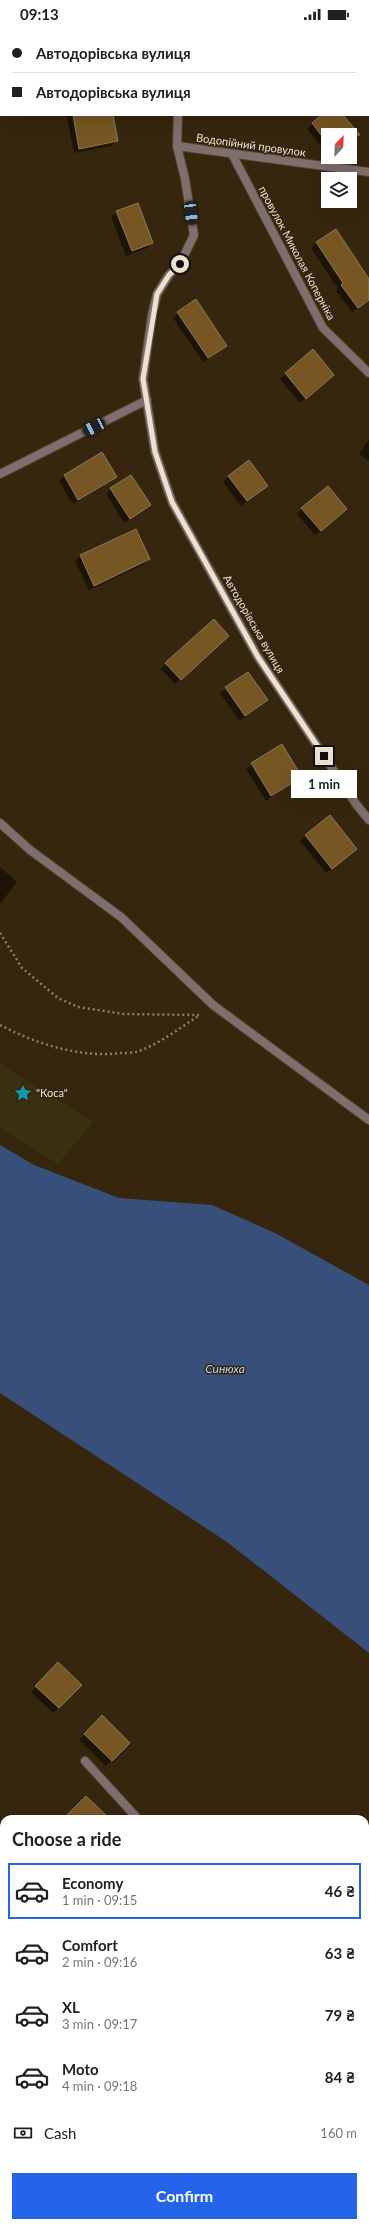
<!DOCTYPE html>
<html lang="en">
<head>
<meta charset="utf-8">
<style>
	:root { --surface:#fff; --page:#f2f2f2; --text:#202124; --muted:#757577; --line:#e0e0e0; --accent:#2563eb }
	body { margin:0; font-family:Lato,sans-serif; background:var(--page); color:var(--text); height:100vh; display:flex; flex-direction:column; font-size:15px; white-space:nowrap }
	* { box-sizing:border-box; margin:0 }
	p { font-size:13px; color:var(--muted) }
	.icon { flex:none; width:22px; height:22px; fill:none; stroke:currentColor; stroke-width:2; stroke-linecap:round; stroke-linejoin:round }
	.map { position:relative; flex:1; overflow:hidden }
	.sheet { position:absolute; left:0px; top:1787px; width:369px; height:412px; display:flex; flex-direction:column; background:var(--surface); border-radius:12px 12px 0 0; box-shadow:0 4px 16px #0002 }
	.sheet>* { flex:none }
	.hud { position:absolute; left:0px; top:0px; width:369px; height:88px; box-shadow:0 4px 16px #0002; display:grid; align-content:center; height:88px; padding:0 12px; background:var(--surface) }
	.needle { width:26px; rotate:23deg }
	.controls { position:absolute; left:321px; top:100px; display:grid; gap:8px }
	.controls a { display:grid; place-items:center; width:36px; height:36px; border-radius:0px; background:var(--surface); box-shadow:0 4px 16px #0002; font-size:20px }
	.end { position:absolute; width:18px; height:18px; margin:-9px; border:5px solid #ebe0d2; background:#111; box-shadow:0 0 0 2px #111 }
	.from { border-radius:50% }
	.bubble { position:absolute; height:28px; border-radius:0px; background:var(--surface); box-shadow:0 4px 16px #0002; font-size:13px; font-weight:700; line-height:28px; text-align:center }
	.car { position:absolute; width:12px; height:24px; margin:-12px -6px; border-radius:5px; box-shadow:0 0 3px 1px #0007; background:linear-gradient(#222 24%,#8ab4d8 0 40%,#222 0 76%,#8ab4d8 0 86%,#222 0) }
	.hud b { display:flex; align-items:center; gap:14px; height:38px; font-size:15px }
	.hud b+b { border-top:1px solid var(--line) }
	.hud i { width:10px; height:10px; background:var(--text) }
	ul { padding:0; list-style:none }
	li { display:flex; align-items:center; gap:12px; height:56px; margin:0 8px 6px; padding:0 4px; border:2px solid transparent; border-radius:0px }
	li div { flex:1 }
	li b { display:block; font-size:15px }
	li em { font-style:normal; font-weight:700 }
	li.active { border-color:var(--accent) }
	li>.icon { width:36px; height:36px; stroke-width:1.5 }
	h2 { padding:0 12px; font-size:18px; line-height:48px }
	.pay { display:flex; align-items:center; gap:10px; height:44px; padding:0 12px; font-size:15px }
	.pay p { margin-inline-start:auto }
	.cta { display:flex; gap:8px; margin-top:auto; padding:8px 12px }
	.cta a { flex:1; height:46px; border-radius:0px; background:var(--accent); color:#fff; font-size:16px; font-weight:700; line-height:46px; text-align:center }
	.status { display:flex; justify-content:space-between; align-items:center; height:28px; padding:0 20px; background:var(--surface); direction:ltr }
	.status svg { height:11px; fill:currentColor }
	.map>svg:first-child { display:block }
</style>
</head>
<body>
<div class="status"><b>09:13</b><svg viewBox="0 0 49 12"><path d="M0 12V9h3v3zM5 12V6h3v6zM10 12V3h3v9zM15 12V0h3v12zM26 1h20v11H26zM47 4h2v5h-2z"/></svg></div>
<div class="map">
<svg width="369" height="2199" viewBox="0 0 369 2199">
	<rect width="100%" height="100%" fill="#36260e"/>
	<polygon fill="#393110" points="0,1036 93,1094 58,1136 0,1100"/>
	<polygon fill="#384f7c" points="0,1117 34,1137 119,1170 212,1177 275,1205 369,1257 369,1625 227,1514 0,1365"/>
	<g fill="#0007">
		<polygon points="127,0 163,0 162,1"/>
		<polygon points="235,0 266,0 267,1 236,1"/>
		<polygon points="69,87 112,87 117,113 111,118 74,125 67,89"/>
		<polygon points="323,87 342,87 349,107 328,107 327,125 307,101"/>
		<polygon points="117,184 152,214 147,220 126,228 111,189"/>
		<polygon points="317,214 369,252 369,272 352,284 336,263 338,261 311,220"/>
		<polygon points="178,285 226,318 203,334 173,290"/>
		<polygon points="313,323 328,352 300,375 280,351"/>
		<polygon points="369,411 369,433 359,426"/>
		<polygon points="102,426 115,449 110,454 73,476 59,453 64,448"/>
		<polygon points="229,448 267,458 241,478 223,454"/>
		<polygon points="111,461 150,477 124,495 106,466"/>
		<polygon points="302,481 341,486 315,507 297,486"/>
		<polygon points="136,502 149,531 144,536 89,562 75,533 80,528"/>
		<polygon points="223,613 175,656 161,641 166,636"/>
		<polygon points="247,645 267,672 240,693 220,665"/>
		<polygon points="281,718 301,749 266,773 246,741"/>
		<polygon points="330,789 350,826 326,845 300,813"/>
		<polygon points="0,839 17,854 0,876"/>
		<polygon points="58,1635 81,1657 53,1685 31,1664"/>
		<polygon points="102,1688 128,1715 106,1738 79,1712"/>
		<polygon points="0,2151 4,2155 4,2195 52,2195 58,2199 0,2199"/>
		<polygon points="187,2195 238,2195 235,2199 184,2199"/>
	</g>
	<g fill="#775623" stroke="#8c795f">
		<polygon points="73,87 113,87 118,113 79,121"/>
		<polygon points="321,87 343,87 360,107 321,107 312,95"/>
		<polygon points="138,175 153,215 132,223 116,183"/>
		<polygon points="336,201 369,251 369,272 358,280 341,257 343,255 316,214"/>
		<polygon points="196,271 227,318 208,330 177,284"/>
		<polygon points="313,321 334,347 306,371 285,345"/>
		<polygon points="102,424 117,449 78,472 64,447"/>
		<polygon points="249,432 268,458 247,473 228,448"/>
		<polygon points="131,447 151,477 130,491 110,460"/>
		<polygon points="328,458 347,481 321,503 301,480"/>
		<polygon points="136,501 150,531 94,558 80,527"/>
		<polygon points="214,591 229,608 181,652 165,635"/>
		<polygon points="248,644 268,672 245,688 225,659"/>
		<polygon points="282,716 302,749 271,768 251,735"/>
		<polygon points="330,787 357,821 332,841 305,807"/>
		<polygon points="58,1634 82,1657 59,1680 35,1658"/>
		<polygon points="102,1687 130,1715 112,1733 84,1706"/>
		<polygon points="86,1768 110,1791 63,1791"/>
	</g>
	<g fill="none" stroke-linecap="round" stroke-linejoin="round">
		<g stroke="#53442d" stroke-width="10">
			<polyline id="service" points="85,1733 138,1791"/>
		</g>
		<g stroke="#53442d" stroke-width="10">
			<g id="minor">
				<polyline points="182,1 182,0"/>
				<polyline points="178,87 177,118 185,151 194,207 180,236 169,247 157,266 152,287 143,351 155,424 172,474 258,629 356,776 369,792"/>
				<polyline points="177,118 369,144"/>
				<polyline points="232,126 323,300 369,345"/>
				<polyline points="0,446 147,372"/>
				<polyline points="0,795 30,822 121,889 213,977 369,1092"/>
				<polyline points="365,1985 369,1989"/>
				<polyline points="0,1999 4,1995"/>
				<polyline points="0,2099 4,2103"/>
				<polyline points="99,2195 103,2199"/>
				<polyline points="149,2199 153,2195"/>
			</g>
		</g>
		<g stroke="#8b7e6a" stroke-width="2.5" stroke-dasharray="2 3" stroke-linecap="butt">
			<polyline points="0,905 22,940 58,970 78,979 124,986 199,987"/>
			<path d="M0,997C37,1016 79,1030 121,1025C127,1025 134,1025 139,1023C161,1015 181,999 200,987"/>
		</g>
		<use href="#service" stroke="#7e6e6e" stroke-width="8"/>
		<use href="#minor" stroke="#7e6e6e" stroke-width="8"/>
	</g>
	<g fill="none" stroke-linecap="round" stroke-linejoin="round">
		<polyline stroke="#ebe0d2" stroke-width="5" points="180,236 169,247 157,266 143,351 155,424 172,474 258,629 324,728"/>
	</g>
	<defs>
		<g id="sight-bare" transform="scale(1.38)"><path d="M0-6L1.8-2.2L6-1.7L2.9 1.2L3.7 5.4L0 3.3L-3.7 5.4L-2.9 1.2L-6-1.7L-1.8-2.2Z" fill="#0f9aa8" stroke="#36260e" stroke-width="2.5" paint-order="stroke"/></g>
	</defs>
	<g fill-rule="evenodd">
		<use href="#sight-bare" x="23" y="1065"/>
	</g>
	<g text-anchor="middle" stroke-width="3" stroke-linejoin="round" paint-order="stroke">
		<g font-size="11" fill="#ebe0d2" stroke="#36260e">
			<text transform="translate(251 117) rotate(8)" y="4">Водопійний провулок</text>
			<text transform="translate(297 225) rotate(62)" y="4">провулок Миколая Коперніка</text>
			<text transform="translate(254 596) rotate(60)" y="4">Автодорівська вулиця</text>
		</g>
		<g font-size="11" fill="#ebe0d2" stroke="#36260e" text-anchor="start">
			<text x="36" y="1069">"Коса"</text>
		</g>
		<g font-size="12" font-style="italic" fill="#b9d1fc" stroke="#36260e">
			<text x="225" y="1345">Синюха</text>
		</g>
	</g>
</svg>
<div class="controls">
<a><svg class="needle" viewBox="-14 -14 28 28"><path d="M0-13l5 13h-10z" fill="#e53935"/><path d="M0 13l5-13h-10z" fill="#757577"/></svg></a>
<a><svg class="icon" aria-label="layers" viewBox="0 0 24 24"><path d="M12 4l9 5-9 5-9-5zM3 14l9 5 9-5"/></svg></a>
</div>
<i class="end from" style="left:180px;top:236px"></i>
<i class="end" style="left:324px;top:728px"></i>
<div class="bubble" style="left:291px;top:742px;width:66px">1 min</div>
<i class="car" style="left:191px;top:185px;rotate:173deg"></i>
<i class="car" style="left:94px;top:399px;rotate:243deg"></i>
<div class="hud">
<b><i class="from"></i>Автодорівська вулиця</b>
<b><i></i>Автодорівська вулиця</b>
</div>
<section class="sheet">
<h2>Choose a ride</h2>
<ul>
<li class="active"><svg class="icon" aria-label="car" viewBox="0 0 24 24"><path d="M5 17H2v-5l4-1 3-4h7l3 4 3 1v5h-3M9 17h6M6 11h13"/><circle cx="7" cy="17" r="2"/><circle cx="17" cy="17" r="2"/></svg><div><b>Economy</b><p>1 min · 09:15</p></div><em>46 ₴</em></li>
<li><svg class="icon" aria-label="car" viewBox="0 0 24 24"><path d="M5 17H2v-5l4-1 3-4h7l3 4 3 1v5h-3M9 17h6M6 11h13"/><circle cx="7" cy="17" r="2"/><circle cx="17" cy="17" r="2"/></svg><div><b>Comfort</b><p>2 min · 09:16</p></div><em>63 ₴</em></li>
<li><svg class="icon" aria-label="car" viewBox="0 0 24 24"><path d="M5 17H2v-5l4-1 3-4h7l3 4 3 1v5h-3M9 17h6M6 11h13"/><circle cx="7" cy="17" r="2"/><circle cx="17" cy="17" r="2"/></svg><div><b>XL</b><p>3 min · 09:17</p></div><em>79 ₴</em></li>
<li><svg class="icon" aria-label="car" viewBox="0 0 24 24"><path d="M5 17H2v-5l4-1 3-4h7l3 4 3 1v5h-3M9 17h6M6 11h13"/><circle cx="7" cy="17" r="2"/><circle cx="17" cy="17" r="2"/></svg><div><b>Moto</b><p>4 min · 09:18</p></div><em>84 ₴</em></li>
</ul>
<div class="pay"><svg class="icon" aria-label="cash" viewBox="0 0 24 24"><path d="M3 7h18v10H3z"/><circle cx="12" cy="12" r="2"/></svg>Cash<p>160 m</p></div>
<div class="cta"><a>Confirm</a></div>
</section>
</div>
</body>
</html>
